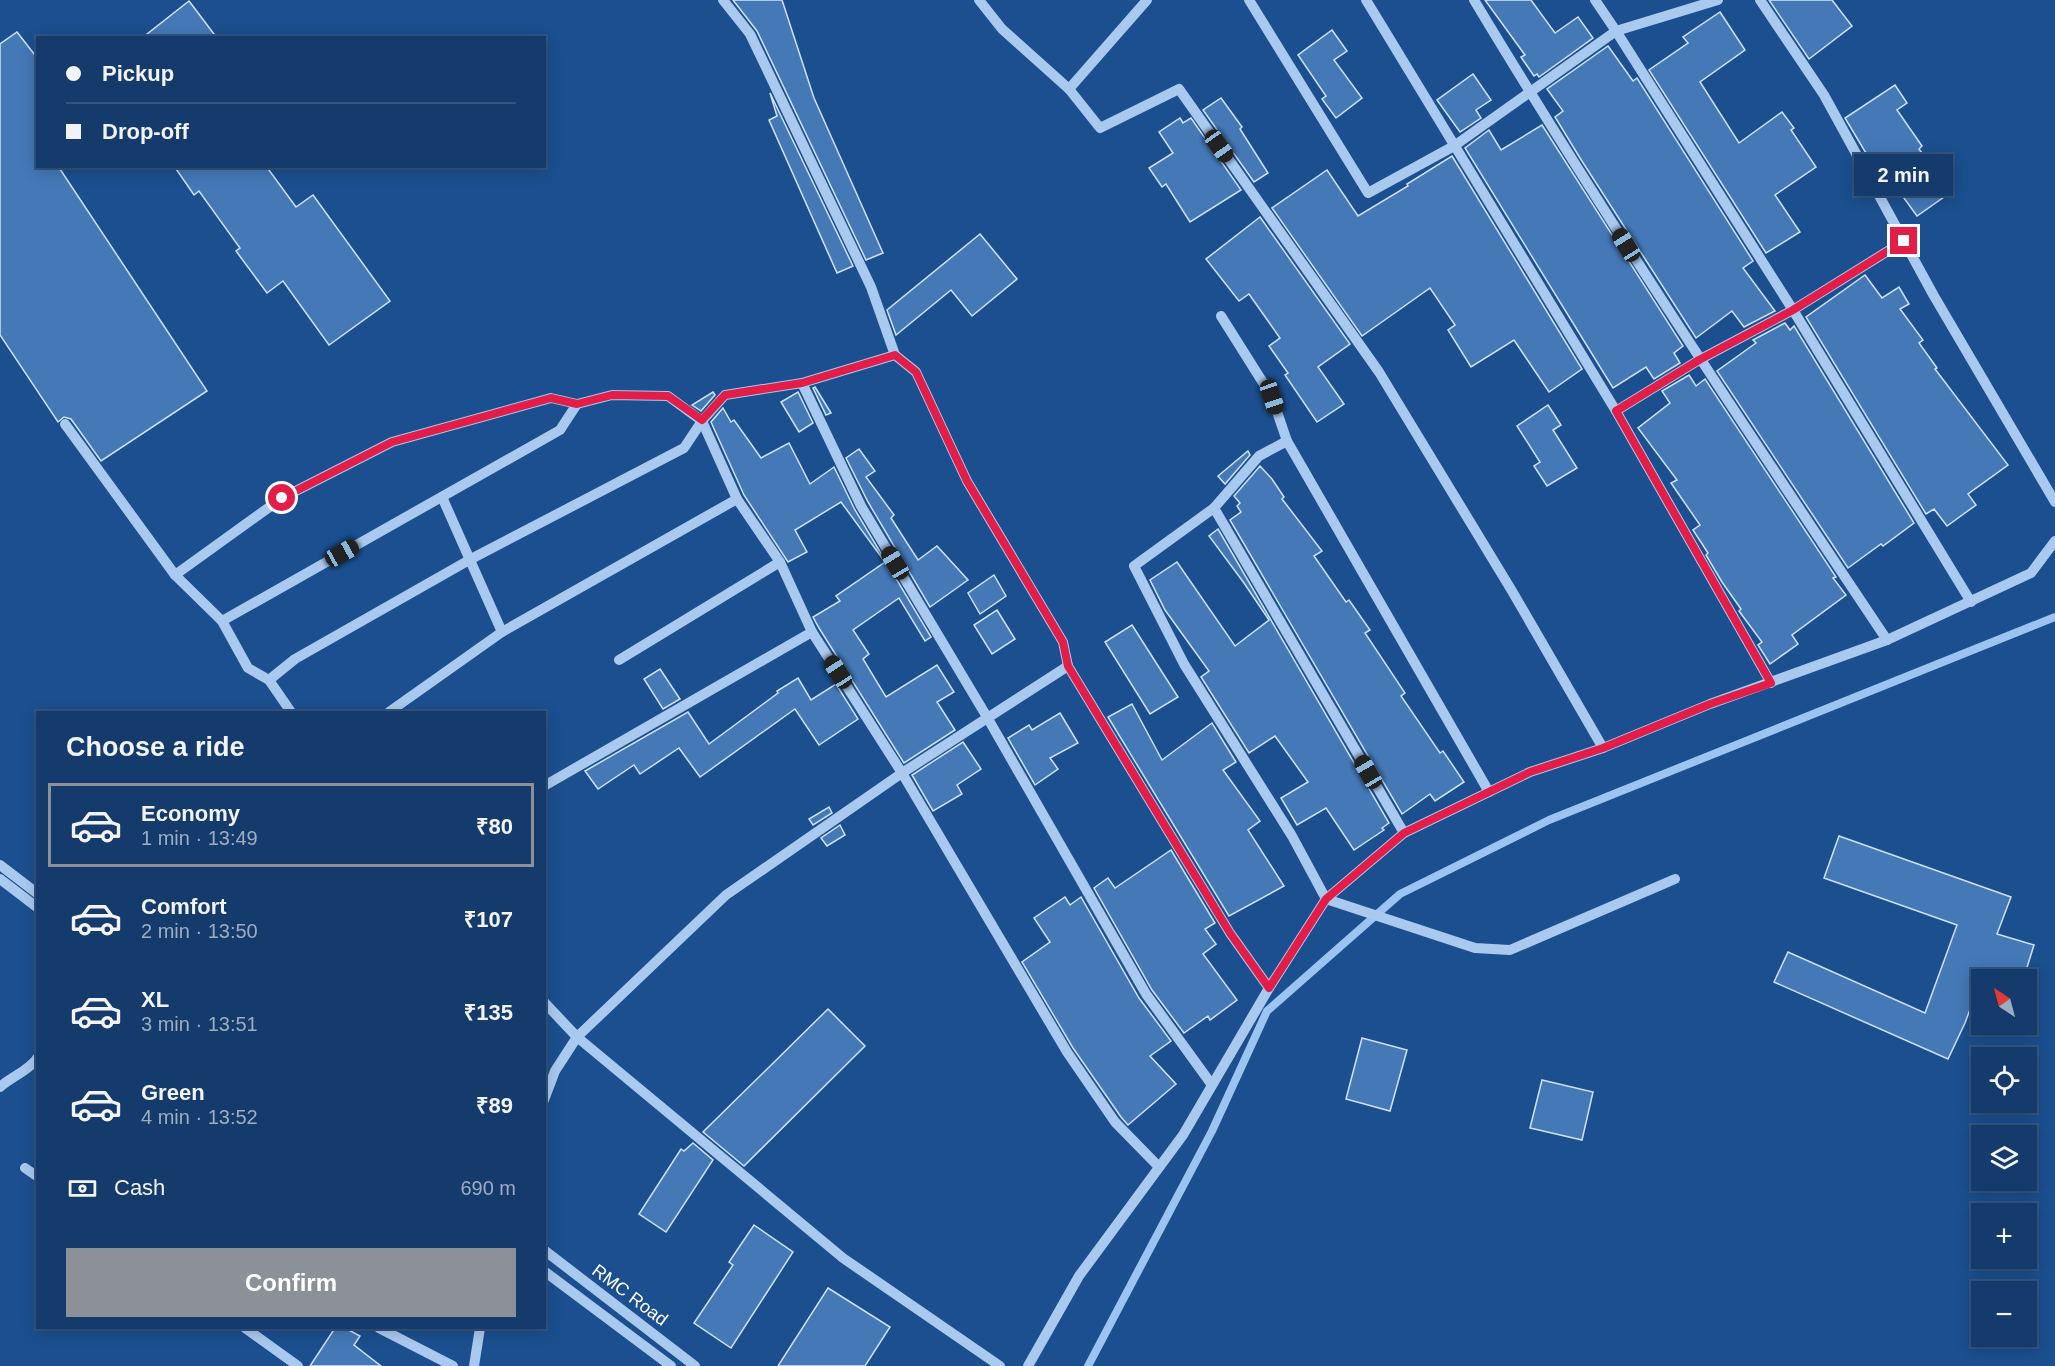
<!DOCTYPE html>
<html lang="en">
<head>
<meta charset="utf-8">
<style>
	:root { --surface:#143b6b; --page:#214673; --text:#f1f3f6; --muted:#9dadc1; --line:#33557e; --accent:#8c9099 }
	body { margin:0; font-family:Arial,sans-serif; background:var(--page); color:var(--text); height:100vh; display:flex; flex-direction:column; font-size:22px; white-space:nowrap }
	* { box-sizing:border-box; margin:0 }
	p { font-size:20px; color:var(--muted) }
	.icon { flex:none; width:33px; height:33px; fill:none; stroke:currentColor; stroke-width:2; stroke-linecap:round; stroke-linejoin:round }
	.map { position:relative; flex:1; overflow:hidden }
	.panel { position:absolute; left:36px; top:711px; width:510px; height:618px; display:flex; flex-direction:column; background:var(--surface); border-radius:0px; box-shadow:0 3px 15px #0003,0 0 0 2px var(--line) }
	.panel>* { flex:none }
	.banner { position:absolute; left:36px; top:36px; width:510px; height:132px; border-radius:0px; box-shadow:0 3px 15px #0003,0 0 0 2px var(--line); display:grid; align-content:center; height:132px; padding:0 30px; background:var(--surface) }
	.needle { width:39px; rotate:324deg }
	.controls { position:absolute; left:1971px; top:969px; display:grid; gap:12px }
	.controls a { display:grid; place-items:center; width:66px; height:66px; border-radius:0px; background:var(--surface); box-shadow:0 3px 15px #0003,0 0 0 2px var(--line); font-size:30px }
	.end { position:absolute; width:27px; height:27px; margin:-14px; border:8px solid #e11d48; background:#fff; box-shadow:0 0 0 3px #fff }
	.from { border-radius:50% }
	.bubble { position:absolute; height:42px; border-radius:0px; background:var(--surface); box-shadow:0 3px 15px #0003,0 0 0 2px var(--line); font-size:20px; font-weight:700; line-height:42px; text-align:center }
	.car { position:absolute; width:18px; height:36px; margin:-18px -9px; border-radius:8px; box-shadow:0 0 4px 2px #0007; background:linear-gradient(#222 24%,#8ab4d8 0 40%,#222 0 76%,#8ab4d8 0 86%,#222 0) }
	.banner b { display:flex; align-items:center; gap:21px; height:57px; font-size:22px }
	.banner b+b { border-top:2px solid var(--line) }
	.banner i { width:15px; height:15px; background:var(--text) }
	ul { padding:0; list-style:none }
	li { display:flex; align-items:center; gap:18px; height:84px; margin:0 12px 9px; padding:0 18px; border:3px solid transparent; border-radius:0px }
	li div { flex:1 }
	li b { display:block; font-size:22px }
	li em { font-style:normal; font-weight:700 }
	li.active { border-color:var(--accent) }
	li>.icon { width:54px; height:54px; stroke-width:1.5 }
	h2 { padding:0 30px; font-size:27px; line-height:72px }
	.pay { display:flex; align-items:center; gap:15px; height:66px; padding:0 30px; font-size:22px }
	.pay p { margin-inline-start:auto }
	.primary-button { display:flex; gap:12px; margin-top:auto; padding:12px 30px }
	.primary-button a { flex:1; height:69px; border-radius:0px; background:var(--accent); color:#fff; font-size:24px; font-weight:700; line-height:69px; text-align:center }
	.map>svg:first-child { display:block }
</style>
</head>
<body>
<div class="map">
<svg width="2055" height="1366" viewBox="0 0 2055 1366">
	<rect width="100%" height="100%" fill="#1b4f8f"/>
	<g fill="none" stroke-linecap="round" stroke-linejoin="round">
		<polyline stroke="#9cc4f0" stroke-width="8" points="1088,1366 1212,1131 1267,1011 1400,894 1549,820 2055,617"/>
	</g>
	<g fill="#4478b7" stroke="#cfe3fa" stroke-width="1.5">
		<polygon points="733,0 782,0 814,98 883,253 866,260 757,31"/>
		<polygon points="1485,0 1531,0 1555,33 1578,17 1593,38 1539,77 1537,74 1534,76 1521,57 1525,55"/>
		<polygon points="1769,0 1832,0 1852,26 1809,59"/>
		<polygon points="189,1 217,38 142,38"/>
		<polygon points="1720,12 1745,50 1700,82 1739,143 1782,112 1794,128 1791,130 1816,167 1775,195 1800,232 1766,253 1649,70 1688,43 1683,37"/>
		<polygon points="1332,30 1347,51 1334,60 1362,98 1336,118 1322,99 1326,96 1298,55"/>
		<polygon points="17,32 38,59 38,166 58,166 207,391 101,461 71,419 64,417 58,422 0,335 0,44"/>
		<polygon points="1608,46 1633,81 1637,78 1753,261 1743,268 1775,311 1744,327 1732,311 1696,338 1580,158 1555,117 1563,111 1547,89"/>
		<polygon points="1473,74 1491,100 1476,110 1481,118 1460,132 1437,100"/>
		<polygon points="1895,85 1907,103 1897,110 1922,146 1919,149 1940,178 1934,182 1944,197 1917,216 1885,172 1879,175 1845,118"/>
		<polygon points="770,93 853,266 837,273 769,120 777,116"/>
		<polygon points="1221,98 1242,127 1240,129 1268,173 1254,182 1203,110"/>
		<polygon points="1180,118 1183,123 1191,118 1241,190 1190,222 1166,184 1162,187 1149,168 1173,153 1159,132"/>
		<polygon points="1542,125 1683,346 1674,353 1680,363 1654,379 1646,367 1613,388 1465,148 1489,130 1501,150"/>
		<polygon points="1452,156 1582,369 1549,392 1514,340 1471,367 1448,330 1455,325 1430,288 1362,336 1272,208 1327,170 1358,216 1408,186 1407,184"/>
		<polygon points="174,166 266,166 296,207 313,195 390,301 329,345 283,281 267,293 236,251 240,248 199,191 194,195"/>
		<polygon points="1260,217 1350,344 1318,367 1344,404 1317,422 1285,375 1288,373 1269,346 1280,338 1249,294 1239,301 1206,259"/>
		<polygon points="980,234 1017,279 972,316 951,290 896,335 887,310"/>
		<polygon points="1865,275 1882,298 1899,287 1909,304 1900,309 1923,340 1919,343 1937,368 1935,369 2008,465 1968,494 1976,505 1947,526 1934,509 1926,514 1806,317"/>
		<polygon points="1785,323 1790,330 1794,326 1914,523 1883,546 1881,544 1848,568 1717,371 1756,343 1753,340"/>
		<polygon points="1689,375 1696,386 1705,379 1836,577 1833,578 1846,595 1792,635 1798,644 1770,664 1758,645 1762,642 1739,611 1741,609 1722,582 1706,555 1708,553 1693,530 1700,525 1671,483 1677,480 1638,428 1670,403 1662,391"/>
		<polygon points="815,387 831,413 826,415 813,388"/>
		<polygon points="713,392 715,395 701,411 692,405"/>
		<polygon points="798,392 813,423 799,432 781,402"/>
		<polygon points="1548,405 1561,425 1553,430 1577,468 1547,486 1534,466 1540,462 1517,426"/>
		<polygon points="723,408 731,422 734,420 761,458 789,443 810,484 834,467 855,510 931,637 925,641 899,598 853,630 869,654 863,659 886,697 937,665 954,692 937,702 955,730 904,763 819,628 813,617 840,601 836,596 885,562 841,502 795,530 807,552 788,562 744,495 711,422"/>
		<polygon points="859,449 875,471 866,477 894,515 891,518 918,560 937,546 968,580 930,607 868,502 846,458"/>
		<polygon points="1248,451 1250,455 1225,484 1218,476"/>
		<polygon points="1260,466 1272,479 1284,497 1282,499 1322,551 1314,556 1346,602 1349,600 1370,630 1365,633 1405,693 1401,696 1440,753 1443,751 1464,782 1435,801 1430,794 1402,814 1230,520 1241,512 1237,506 1240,503 1234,496"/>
		<polygon points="1218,529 1389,823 1382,828 1384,830 1354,850 1326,808 1297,825 1281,798 1308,782 1275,736 1249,753 1201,677 1209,671 1165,610 1150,580 1177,562 1235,646 1269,620 1244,583 1209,536"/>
		<polygon points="994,575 1006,596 980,614 968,593"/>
		<polygon points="997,610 1015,639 992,654 974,625"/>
		<polygon points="1132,625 1178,697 1150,714 1105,642"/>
		<polygon points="660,669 680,699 663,709 644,679"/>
		<polygon points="798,678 811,700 836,684 858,719 819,745 795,709 700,777 679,748 640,774 634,765 598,789 585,771 688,712 709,744 778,693 777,691"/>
		<polygon points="1132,704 1162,760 1212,723 1236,762 1223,770 1260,821 1248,830 1284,886 1229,916 1108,717"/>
		<polygon points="1060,713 1078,743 1050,758 1058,769 1035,785 1008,738 1029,725 1032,730"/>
		<polygon points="963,742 981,769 957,785 962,794 933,811 912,775"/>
		<polygon points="829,807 832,813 813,825 809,819"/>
		<polygon points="840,825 845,835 827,846 821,838"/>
		<polygon points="1839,836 2011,897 1997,934 2034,945 2023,980 2002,980 1983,974 1965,1023 1948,1059 1774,982 1788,952 1925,1013 1957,925 1824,878"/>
		<polygon points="1171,850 1215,923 1205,929 1216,944 1203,954 1237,1000 1210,1020 1208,1016 1184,1033 1152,990 1094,888 1108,878 1115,888"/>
		<polygon points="1065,897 1070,905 1081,897 1139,998 1171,1041 1150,1056 1176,1084 1128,1125 1121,1117 1073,1048 1022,962 1050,942 1034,918"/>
		<polygon points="828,1009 865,1046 744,1166 703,1132"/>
		<polygon points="1362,1038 1407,1050 1390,1111 1346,1099"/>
		<polygon points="1542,1080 1593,1092 1582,1140 1530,1128"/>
		<polygon points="693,1143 713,1160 666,1232 639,1214 681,1149 684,1151"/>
		<polygon points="754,1225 793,1252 731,1348 694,1323 733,1265 729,1262"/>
		<polygon points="828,1288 890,1327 865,1366 778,1366"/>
		<polygon points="335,1328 345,1328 360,1336 354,1345 381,1366 310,1366"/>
	</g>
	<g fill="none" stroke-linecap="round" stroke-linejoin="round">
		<g stroke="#a9c9ee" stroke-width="10">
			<polyline points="723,0 750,34 871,287 895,355 916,372 967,481 1063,642 1068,666 1230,933 1269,988"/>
			<polyline points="979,0 1002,29 1069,89"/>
			<polyline points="1147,0 1069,89 1100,128 1179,89 1379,372 1512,591 1603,748"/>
			<polyline points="1249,0 1368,193 1454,146 1616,31 1718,0"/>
			<polyline points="1366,0 1616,411 1771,683"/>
			<path d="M1474,0C1605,218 1746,429 1887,640"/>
			<polyline points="1595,0 1616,31 1793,310 1971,602"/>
			<polyline points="1760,0 1824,95 1934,296 2055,502"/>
			<polyline points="1221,316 1272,397 1287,441 1489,792"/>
			<polyline points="802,383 861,506 987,717 1146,994 1212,1085"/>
			<polyline points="1616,411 1699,360 1793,310 1904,241"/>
			<polyline points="65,424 175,575 222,621 248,668 269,680 291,712"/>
			<polyline points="1287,441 1259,456 1214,508 1134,566 1184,664 1292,836 1326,899 1475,948 1510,950 1675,879"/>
			<polyline points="442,497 502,632"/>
			<polyline points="1214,508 1404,833"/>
			<polyline points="175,575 282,498 392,442 551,398 577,404 612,395 668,396 702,421 737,499 780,562 812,632 902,773 1067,1052 1115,1122 1159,1167"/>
			<polyline points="222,621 560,430 577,404"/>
			<polyline points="619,660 780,562"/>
			<polyline points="269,680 295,659 471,559 684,448 702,421 725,395 802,383 895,355"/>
			<polyline points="389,712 502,632 737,499"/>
			<polyline points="544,786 812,632"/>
			<polyline points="0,865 38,894"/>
			<polyline points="0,879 38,908"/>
			<polyline points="544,1002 577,1037 843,1258 1000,1366"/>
			<path d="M0,1087C11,1077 30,1070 38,1057"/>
			<polyline points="544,1100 555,1071 577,1037 726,895 902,773 1068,666"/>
			<polyline points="25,1168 38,1177"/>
			<polyline points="544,1250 695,1366"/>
			<polyline points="544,1271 671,1366"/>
			<polyline points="245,1328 298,1366"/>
			<polyline points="379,1328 453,1366"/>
			<polyline points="474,1366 480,1328"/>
			<polyline points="1028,1366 1079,1276 1183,1135 1269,988 1326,899 1404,833 1530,772 1603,748 1710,704 1887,640 2031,573 2055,541"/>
		</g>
	</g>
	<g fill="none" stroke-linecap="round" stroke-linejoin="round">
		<polyline stroke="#e11d48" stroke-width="8" points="282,498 392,442 551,398 577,404 612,395 668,396 702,420 725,395 802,383 895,355 916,372 967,481 1063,642 1068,666 1230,933 1269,988 1326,899 1404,833 1530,772 1603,748 1710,704 1771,683 1616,411 1699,360 1793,310 1904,241"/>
	</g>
	<g text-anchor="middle" stroke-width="4.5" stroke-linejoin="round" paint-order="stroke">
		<g font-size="18" fill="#fff" stroke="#1b4f8f">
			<text transform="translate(630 1295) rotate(37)" y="6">RMC Road</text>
		</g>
	</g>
</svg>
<div class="controls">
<a><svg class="needle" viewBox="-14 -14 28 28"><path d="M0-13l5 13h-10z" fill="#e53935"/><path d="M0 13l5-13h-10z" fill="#9dadc1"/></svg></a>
<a><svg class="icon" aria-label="locate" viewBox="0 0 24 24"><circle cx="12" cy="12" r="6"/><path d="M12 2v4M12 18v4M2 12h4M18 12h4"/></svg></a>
<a><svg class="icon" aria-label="layers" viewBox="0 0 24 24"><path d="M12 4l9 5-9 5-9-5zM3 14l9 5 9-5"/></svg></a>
<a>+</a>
<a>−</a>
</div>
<i class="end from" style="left:282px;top:498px"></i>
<i class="end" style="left:1904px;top:241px"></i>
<div class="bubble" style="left:1854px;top:154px;width:99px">2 min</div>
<i class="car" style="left:1219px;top:146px;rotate:145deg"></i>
<i class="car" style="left:1626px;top:245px;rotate:328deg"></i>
<i class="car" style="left:1272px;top:397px;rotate:161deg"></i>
<i class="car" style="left:342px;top:553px;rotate:61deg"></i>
<i class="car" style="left:895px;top:563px;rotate:329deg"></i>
<i class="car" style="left:838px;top:672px;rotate:327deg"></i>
<i class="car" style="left:1368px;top:772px;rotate:330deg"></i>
<div class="banner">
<b><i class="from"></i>Pickup</b>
<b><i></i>Drop-off</b>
</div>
<section class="panel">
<h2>Choose a ride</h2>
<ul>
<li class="active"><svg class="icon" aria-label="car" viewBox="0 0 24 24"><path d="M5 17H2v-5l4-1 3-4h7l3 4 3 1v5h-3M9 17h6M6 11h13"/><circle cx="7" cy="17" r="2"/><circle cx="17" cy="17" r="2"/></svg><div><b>Economy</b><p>1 min · 13:49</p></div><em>₹80</em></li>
<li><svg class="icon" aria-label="car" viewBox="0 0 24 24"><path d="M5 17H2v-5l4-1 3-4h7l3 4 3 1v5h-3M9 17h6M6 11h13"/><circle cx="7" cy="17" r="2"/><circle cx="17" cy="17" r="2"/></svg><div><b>Comfort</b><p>2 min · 13:50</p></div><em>₹107</em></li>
<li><svg class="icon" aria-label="car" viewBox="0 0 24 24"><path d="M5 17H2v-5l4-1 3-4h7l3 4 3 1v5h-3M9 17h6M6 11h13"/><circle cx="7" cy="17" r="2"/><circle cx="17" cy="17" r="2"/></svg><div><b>XL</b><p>3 min · 13:51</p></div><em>₹135</em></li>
<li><svg class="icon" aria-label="car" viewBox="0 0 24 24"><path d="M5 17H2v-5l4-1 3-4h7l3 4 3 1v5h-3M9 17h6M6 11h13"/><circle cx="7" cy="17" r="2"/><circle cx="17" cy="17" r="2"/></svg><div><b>Green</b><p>4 min · 13:52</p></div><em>₹89</em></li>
</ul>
<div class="pay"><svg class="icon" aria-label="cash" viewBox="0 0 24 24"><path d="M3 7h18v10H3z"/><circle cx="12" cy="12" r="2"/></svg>Cash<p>690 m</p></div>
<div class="primary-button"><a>Confirm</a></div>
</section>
</div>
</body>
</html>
